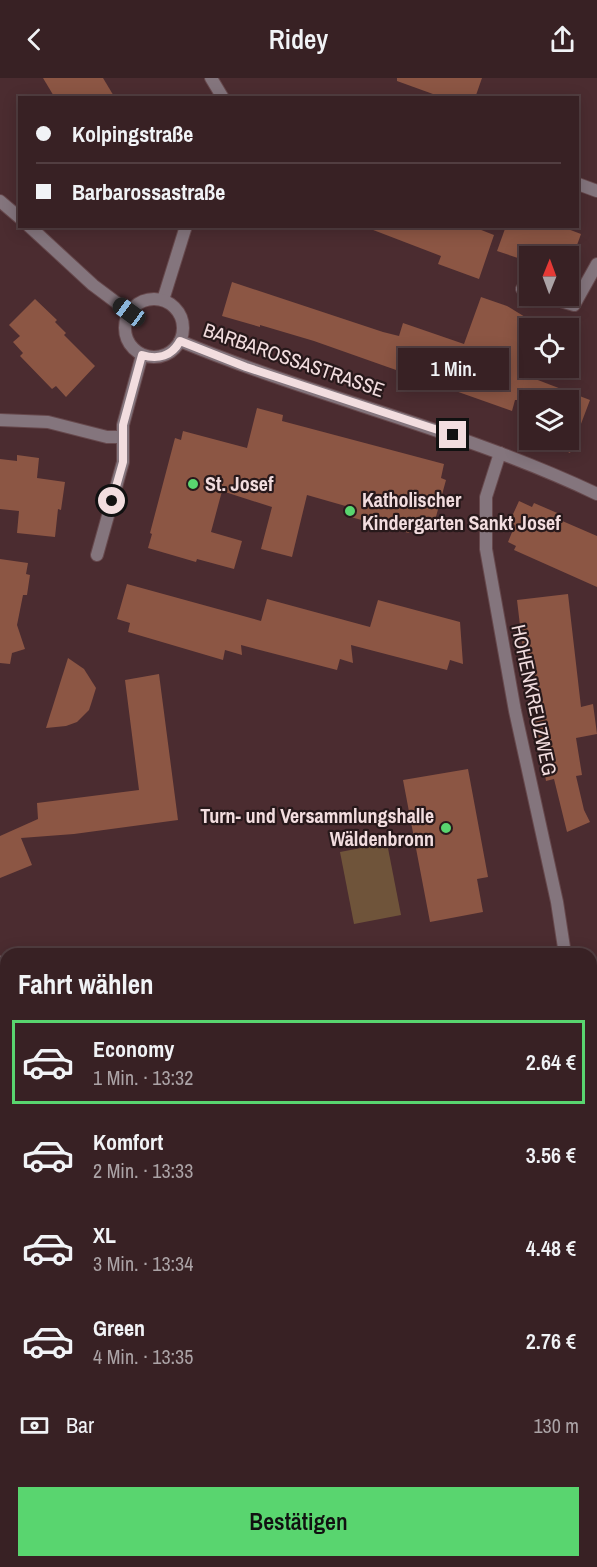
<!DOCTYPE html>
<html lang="de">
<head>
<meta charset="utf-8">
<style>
	:root { --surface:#382124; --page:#3f292c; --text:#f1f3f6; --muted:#aba3a6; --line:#523e41; --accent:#59d56f }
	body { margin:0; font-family:"Archivo Narrow",sans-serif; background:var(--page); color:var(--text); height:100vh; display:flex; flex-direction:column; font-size:22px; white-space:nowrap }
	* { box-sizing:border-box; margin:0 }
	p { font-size:20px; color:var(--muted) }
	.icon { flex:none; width:33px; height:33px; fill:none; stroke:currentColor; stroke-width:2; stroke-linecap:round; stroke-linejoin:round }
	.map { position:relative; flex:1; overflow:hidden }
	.drawer { position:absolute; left:0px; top:870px; width:597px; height:620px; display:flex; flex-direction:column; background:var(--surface); border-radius:18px 18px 0 0; box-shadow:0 3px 15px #0003,0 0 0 2px var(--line) }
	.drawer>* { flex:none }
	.guide { position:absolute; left:18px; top:18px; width:561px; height:132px; border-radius:0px; box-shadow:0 3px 15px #0003,0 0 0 2px var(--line); display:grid; align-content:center; height:132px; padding:0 18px; background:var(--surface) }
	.needle { width:39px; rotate:1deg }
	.fabs { position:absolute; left:519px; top:168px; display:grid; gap:12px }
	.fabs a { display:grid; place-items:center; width:60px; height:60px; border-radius:0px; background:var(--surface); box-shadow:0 3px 15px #0003,0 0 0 2px var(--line); font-size:30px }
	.end { position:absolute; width:27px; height:27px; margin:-14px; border:8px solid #f2dddf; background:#111; box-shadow:0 0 0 3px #111 }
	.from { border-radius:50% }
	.bubble { position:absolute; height:42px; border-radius:0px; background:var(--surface); box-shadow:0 3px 15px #0003,0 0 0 2px var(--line); font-size:20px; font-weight:600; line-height:42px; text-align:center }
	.car { position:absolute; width:18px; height:36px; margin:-18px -9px; border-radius:8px; box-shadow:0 0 4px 2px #0007; background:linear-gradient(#222 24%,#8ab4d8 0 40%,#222 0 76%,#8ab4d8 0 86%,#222 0) }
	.guide b { display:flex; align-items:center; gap:21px; height:57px; font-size:22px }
	.guide b+b { border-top:2px solid var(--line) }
	.guide i { width:15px; height:15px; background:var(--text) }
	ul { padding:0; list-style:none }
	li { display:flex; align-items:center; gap:18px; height:84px; margin:0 12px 9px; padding:0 6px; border:3px solid transparent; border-radius:0px }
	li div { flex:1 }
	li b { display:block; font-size:22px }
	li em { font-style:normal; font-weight:600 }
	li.on { border-color:var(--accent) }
	li>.icon { width:54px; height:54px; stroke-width:1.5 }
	h2 { padding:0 18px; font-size:27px; line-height:72px }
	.pay { display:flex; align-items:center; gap:15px; height:66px; padding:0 18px; font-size:22px }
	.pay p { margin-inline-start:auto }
	.cta { display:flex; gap:12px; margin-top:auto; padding:12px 18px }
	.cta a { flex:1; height:69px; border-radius:0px; background:var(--accent); color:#111; font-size:24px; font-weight:600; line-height:69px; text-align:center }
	header { display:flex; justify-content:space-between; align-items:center; height:78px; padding:0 18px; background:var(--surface); font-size:27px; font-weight:600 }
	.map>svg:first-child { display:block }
</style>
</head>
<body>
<header><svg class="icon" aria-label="back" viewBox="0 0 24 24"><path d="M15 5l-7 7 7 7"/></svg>Ridey<svg class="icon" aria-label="share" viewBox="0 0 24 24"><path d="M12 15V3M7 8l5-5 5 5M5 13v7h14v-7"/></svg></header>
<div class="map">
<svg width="597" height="1489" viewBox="0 0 597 1489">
	<rect width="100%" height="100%" fill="#4b2c30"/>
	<polygon fill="#6f543a" points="387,765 401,837 354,846 340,774"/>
	<g fill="#8c5644">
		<polygon points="43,0 103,0 115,20 55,20"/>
		<polygon points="397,0 482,0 475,20 444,20 397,3"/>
		<polygon points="369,148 471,148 494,157 479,201 438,186 441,178 368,150"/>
		<polygon points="506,148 560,148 581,156 573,178 530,178 530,184 497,173"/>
		<polygon points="232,204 383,254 399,258 403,245 464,266 481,219 507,228 530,242 530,299 590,322 570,375 568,374 568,322 515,322 512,333 314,263 260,247 260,249 222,238"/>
		<polygon points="35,221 57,242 55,244 66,255 64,257 95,288 66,319 56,308 52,311 20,278 23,275 13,264 20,258 9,247"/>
		<polygon points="257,330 283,337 282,343 444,386 441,400 446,402 434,446 414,440 409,455 347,438 349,429 307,417 292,479 261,471 272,429 222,413 211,454 242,463 234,491 197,481 196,484 148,470 152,456 150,455 175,360 181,362 183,353 247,370"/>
		<polygon points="17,377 39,380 37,400 65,404 61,432 58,431 55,459 17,455 19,433 0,431 0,381 17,383"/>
		<polygon points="519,423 532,429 534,425 562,437 560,442 597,458 597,509 514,472 516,468 508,464 515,447 509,445"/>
		<polygon points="0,481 28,485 26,496 30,497 27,517 23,517 17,547 25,571 12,575 10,586 0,585"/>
		<polygon points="127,506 261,543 267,521 370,549 378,522 460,544 463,586 450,582 447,592 351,567 353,585 340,581 337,592 241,567 242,577 225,572 223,582 128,554 130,545 117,541"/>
		<polygon points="568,516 581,629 593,626 597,656 576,660 582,697 576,698 584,732 590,744 567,754 554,701 546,703 534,638 538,637 532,590 525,590 517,522"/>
		<polygon points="68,580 84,591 96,610 91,626 89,632 77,644 66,648 46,650"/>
		<polygon points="159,596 178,742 74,756 21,760 32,787 0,800 0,758 38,741 37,725 139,712 125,602"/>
		<polygon points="468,691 488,799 477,801 483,834 430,844 403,702"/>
	</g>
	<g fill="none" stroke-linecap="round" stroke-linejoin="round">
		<g stroke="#66484c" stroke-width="14">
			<g id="service">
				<polyline points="522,211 530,213"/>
				<polyline points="544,218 574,227 597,186"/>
				<polyline points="15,1484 18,1489"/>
				<polyline points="514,1484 516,1489"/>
			</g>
		</g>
		<g stroke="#66484c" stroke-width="14">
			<g id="minor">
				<polyline points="211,0 223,20"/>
				<polyline points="578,106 597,113"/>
				<polyline points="163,222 186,148"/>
				<polyline points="0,342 48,344 107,359 122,359"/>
				<polyline points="500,375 486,419 486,471 515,633 557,824 565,876"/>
				<polyline points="97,477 123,384 123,347 142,277"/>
				<polyline points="0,884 6,897"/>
				<polyline points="0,938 6,936"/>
				<polyline points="591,1032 597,1067"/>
				<polyline points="591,1211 597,1209"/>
				<polyline points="0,1460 6,1458"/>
				<polyline points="276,1484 278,1489"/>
			</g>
		</g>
		<g stroke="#66484c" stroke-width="14">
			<g id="tertiary">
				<polyline points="0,123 20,140"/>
				<polyline points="29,148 93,207 129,234"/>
				<circle cx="154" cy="250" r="29"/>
				<path d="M180,263C317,320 463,352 597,416"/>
			</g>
		</g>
		<use href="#service" stroke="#84757d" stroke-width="12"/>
		<use href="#minor" stroke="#84757d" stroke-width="12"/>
		<use href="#tertiary" stroke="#84757d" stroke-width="12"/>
	</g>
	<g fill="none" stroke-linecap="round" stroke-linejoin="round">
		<path stroke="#f2dddf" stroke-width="8" d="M112,423L123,384V347L142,277C158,282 172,278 180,263L246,289L453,357"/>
	</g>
	<g fill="#59d56f" stroke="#28191b" stroke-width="2">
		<circle cx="193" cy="406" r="6"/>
		<circle cx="350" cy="433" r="6"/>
		<circle cx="446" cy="750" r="6"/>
	</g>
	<g text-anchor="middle" stroke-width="4.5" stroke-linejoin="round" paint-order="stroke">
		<g font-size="20" fill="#f2dddf" stroke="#28191b">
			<text transform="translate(294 282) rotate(19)" y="7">BARBAROSSASTRASSE</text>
			<text transform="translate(534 622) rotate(78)" y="7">HOHENKREUZWEG</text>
		</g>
		<g font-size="20" font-weight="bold" fill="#f2dddf" stroke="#28191b" text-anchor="start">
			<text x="205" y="413">St. Josef</text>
			<text x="362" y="429">Katholischer<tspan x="362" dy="23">Kindergarten Sankt Josef</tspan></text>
			<text x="434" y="745" text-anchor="end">Turn- und Versammlungshalle<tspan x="434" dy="23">Wäldenbronn</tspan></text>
		</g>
	</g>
</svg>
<div class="fabs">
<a><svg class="needle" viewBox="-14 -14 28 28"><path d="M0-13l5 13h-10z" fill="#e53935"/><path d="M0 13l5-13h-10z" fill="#aba3a6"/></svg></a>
<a><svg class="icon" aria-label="locate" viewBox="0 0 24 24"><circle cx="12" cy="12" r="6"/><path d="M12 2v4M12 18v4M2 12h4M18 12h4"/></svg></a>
<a><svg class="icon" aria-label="layers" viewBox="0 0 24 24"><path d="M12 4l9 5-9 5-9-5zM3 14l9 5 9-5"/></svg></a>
</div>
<i class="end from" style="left:112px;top:423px"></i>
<i class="end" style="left:453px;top:357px"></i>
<div class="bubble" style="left:398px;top:270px;width:111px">1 Min.</div>
<i class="car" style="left:129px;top:234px;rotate:306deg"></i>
<div class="guide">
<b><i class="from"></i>Kolpingstraße</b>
<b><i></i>Barbarossastraße</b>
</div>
<section class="drawer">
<h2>Fahrt wählen</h2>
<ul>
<li class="on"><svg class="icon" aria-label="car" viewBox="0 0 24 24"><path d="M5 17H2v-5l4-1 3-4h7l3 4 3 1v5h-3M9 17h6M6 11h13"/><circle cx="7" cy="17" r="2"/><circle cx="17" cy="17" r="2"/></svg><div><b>Economy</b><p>1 Min. · 13:32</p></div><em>2.64 €</em></li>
<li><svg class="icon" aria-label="car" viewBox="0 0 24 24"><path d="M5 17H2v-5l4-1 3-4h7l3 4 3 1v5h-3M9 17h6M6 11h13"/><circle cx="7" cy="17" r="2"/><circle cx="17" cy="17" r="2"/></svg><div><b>Komfort</b><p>2 Min. · 13:33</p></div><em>3.56 €</em></li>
<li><svg class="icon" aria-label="car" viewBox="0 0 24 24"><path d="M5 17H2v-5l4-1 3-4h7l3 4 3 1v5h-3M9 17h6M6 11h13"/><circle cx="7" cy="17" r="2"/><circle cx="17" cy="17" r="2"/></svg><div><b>XL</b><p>3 Min. · 13:34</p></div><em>4.48 €</em></li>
<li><svg class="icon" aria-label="car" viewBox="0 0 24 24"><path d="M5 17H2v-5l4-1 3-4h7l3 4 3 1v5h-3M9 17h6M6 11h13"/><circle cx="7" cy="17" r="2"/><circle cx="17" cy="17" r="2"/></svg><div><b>Green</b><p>4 Min. · 13:35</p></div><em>2.76 €</em></li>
</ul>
<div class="pay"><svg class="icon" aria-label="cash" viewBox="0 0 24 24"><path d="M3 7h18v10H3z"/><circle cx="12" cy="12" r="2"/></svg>Bar<p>130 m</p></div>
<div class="cta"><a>Bestätigen</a></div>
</section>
</div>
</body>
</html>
